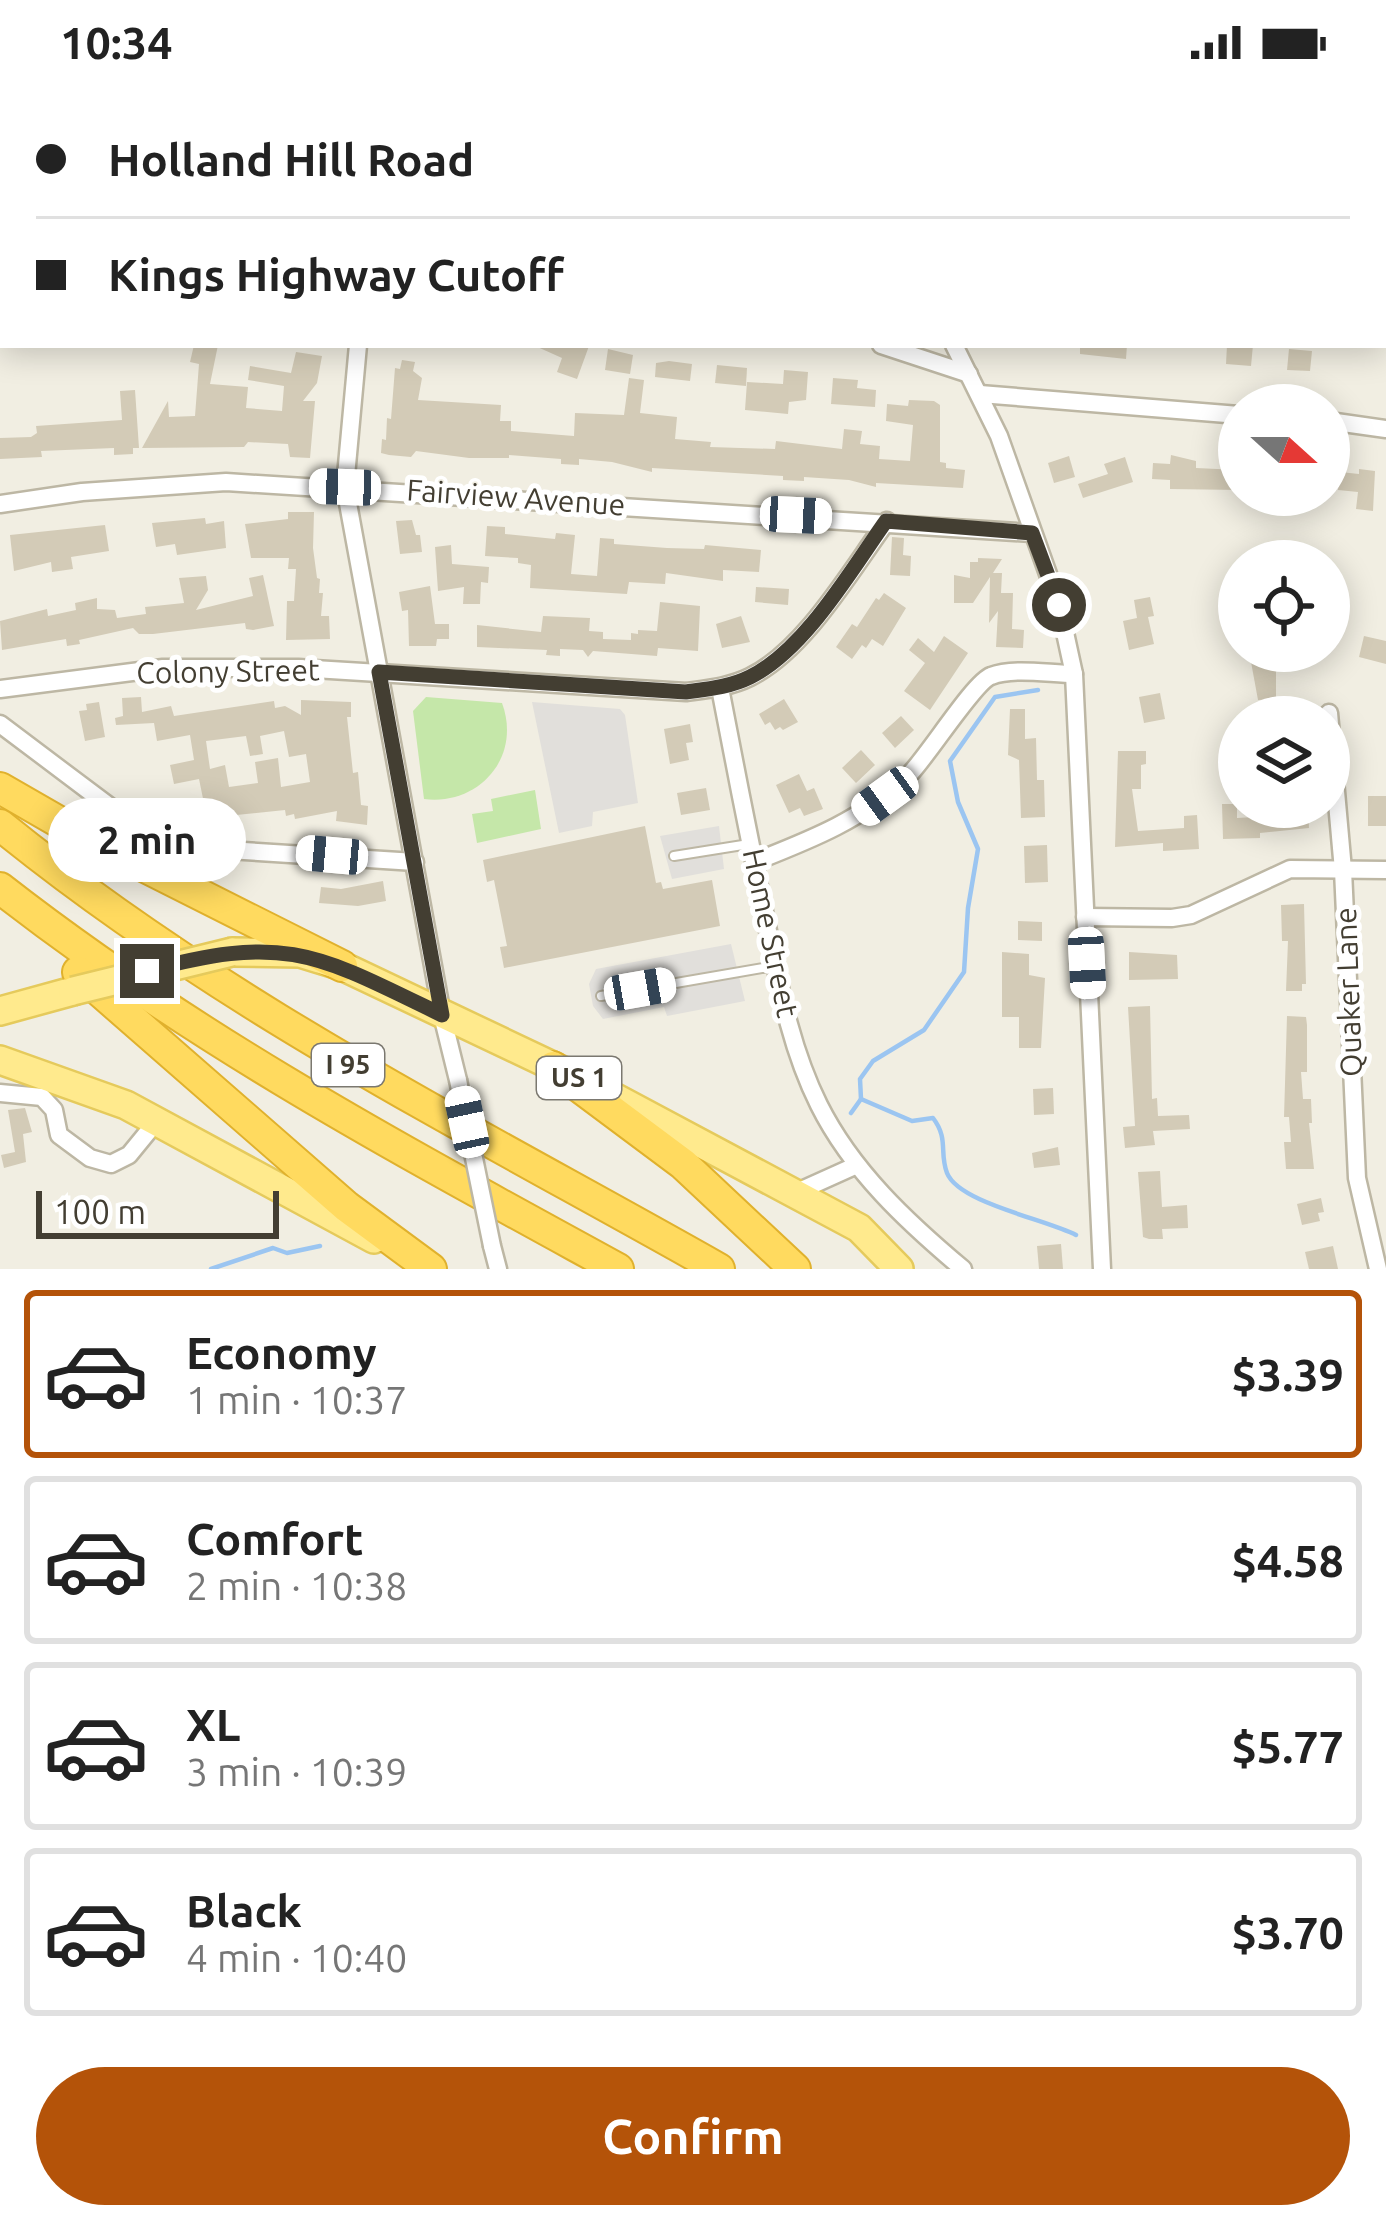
<!DOCTYPE html>
<html lang="en">
<head>
<meta charset="utf-8">
<style>
	:root { --surface:#fff; --page:#f2f2f2; --text:#222; --muted:#767676; --line:#e0e0e0; --accent:#b45309 }
	body { margin:0; font-family:Ubuntu,sans-serif; background:var(--page); color:var(--text); height:100vh; display:flex; flex-direction:column; font-size:45px; white-space:nowrap }
	* { box-sizing:border-box; margin:0 }
	p { font-size:39px; color:var(--muted) }
	.icon { flex:none; width:66px; height:66px; fill:none; stroke:currentColor; stroke-width:2; stroke-linecap:round; stroke-linejoin:round }
	.map { position:relative; height:1185px; overflow:hidden }
	.details { display:flex; flex-direction:column; background:var(--surface); flex:1 }
	.details>* { flex:none }
	.guide { position:absolute; left:0px; top:0px; width:1386px; height:264px; box-shadow:0 6px 30px #0003; display:grid; align-content:center; height:264px; padding:0 36px; background:var(--surface) }
	.needle { width:78px; rotate:111deg }
	.tools { position:absolute; left:1218px; top:300px; display:grid; gap:24px }
	.tools a { display:grid; place-items:center; width:132px; height:132px; border-radius:50%; background:var(--surface); box-shadow:0 6px 30px #0003; font-size:60px }
	.scale { position:absolute; left:36px; bottom:30px; width:243px; box-sizing:border-box; padding-left:12px; border:6px solid #433e32; border-top:0; font-size:33px; line-height:42px; white-space:nowrap; color:#433e32; -webkit-text-stroke:9px #fff; paint-order:stroke }
	.end { position:absolute; width:54px; height:54px; margin:-27px; border:15px solid #433e32; background:#fff; box-shadow:0 0 0 6px #fff }
	.from { border-radius:50% }
	.bubble { position:absolute; height:84px; border-radius:42px; background:var(--surface); box-shadow:0 6px 30px #0003; font-size:39px; font-weight:700; line-height:84px; text-align:center }
	.car { position:absolute; width:36px; height:72px; margin:-36px -18px; border-radius:15px; box-shadow:0 0 9px 3px #0007; background:linear-gradient(#fff 24%,#345 0 40%,#fff 0 76%,#345 0 86%,#fff 0) }
	.guide b { display:flex; align-items:center; gap:42px; height:114px; font-size:45px }
	.guide b+b { border-top:3px solid var(--line) }
	.guide i { width:30px; height:30px; background:var(--text) }
	ul { padding:21px 0 0; list-style:none }
	li { display:flex; align-items:center; gap:36px; height:168px; margin:0 24px 18px; padding:0 12px; border:6px solid var(--line); border-radius:12px }
	li div { flex:1 }
	li b { display:block; font-size:45px }
	li em { font-style:normal; font-weight:700 }
	li.selected { border-color:var(--accent) }
	li>.icon { width:108px; height:108px; stroke-width:1.5 }
	.action { display:flex; gap:24px; margin-top:auto; padding:24px 36px }
	.action a { flex:1; height:138px; border-radius:72px; background:var(--accent); color:#fff; font-size:48px; font-weight:700; line-height:138px; text-align:center }
	.status { display:flex; justify-content:space-between; align-items:center; height:84px; padding:0 60px; background:var(--surface); direction:ltr }
	.status svg { height:33px; fill:currentColor }
	.map>svg:first-child { display:block }
</style>
</head>
<body>
<div class="status"><b>10:34</b><svg viewBox="0 0 49 12"><path d="M0 12V9h3v3zM5 12V6h3v6zM10 12V3h3v9zM15 12V0h3v12zM26 1h20v11H26zM47 4h2v5h-2z"/></svg></div>
<div class="map">
<svg width="1386" height="1185" viewBox="0 0 1386 1185">
	<rect width="100%" height="100%" fill="#f1eee2"/>
	<g fill="#c5e7a9">
		<path d="M426,613L502,619C522,673 479,722 424,715L413,627Z"/>
		<polygon points="535,706 541,745 477,759 472,730 493,727 491,715"/>
	</g>
	<g fill="#e1dfdb">
		<polygon points="532,618 620,625 625,631 638,719 593,728 592,742 559,749"/>
		<polygon points="719,742 724,785 672,795 660,752"/>
		<polygon points="731,860 745,917 667,932 664,923 603,935 593,922 589,900 596,885"/>
	</g>
	<g fill="none" stroke-linecap="round" stroke-linejoin="round">
		<g stroke="#9bc5f1" stroke-width="4.5">
			<path d="M861,1015L912,1037L933,1034C949,1055 939,1068 947,1089C959,1119 1045,1135 1076,1151"/>
			<polyline points="851,1029 861,1015 860,995 873,977 924,946 964,888 968,824 978,765 958,718 950,677 995,613 1038,606"/>
			<polyline points="211,1185 273,1164 287,1169 320,1162"/>
		</g>
	</g>
	<g fill="#d3cbb7" fill-rule="evenodd">
		<polygon points="194,261 218,261 210,300 248,303 246,324 282,327 284,302 248,296 250,282 291,289 296,268 322,272 317,299 303,317 315,317 310,374 290,373 288,360 248,358 244,363 142,364 168,317 169,333 195,332 199,280 190,278"/>
		<polygon points="533,261 579,261 589,262 577,295 557,288 562,274"/>
		<polygon points="1080,261 1127,261 1126,275 1080,270"/>
		<polygon points="1227,261 1253,261 1251,282 1226,280"/>
		<polygon points="608,265 633,271 630,290 605,286"/>
		<polygon points="1289,265 1312,267 1310,287 1287,286"/>
		<polygon points="402,276 415,278 413,287 422,294 418,316 501,321 500,337 511,337 511,347 574,352 575,329 624,331 629,294 644,296 640,329 677,333 675,355 711,358 710,363 775,365 776,357 842,365 844,345 862,347 860,360 880,362 879,375 910,377 913,341 886,337 887,320 908,322 909,316 934,317 940,321 940,378 946,379 946,384 965,386 963,404 876,399 876,403 849,396 804,393 804,397 783,396 783,392 652,384 652,388 612,378 579,375 579,381 561,380 561,375 509,371 509,374 469,374 416,367 411,373 389,371 381,369 382,355 386,356 387,334 391,335 395,284 400,285"/>
		<polygon points="669,277 692,280 690,297 655,293 656,279"/>
		<polygon points="717,281 747,284 746,302 715,299"/>
		<polygon points="784,286 808,288 806,316 789,318 788,330 745,326 747,298 783,300"/>
		<polygon points="833,294 858,296 857,304 876,306 875,323 831,320"/>
		<polygon points="135,306 139,364 133,364 133,370 114,371 114,364 41,367 42,373 0,375 0,354 31,353 37,349 36,342 122,336 120,307"/>
		<polygon points="1171,371 1196,377 1196,384 1239,386 1239,406 1170,405 1170,396 1152,395 1153,379 1170,380"/>
		<polygon points="1069,372 1075,393 1054,399 1048,379"/>
		<polygon points="1125,373 1133,398 1083,414 1078,400 1108,390 1104,380"/>
		<polygon points="1359,385 1375,387 1373,427 1356,425 1358,408 1338,406 1340,388 1359,390"/>
		<polygon points="288,428 314,428 313,464 317,494 320,495 319,509 323,509 321,532 329,532 330,555 286,556 287,517 294,517 296,485 288,485 289,474 251,474 245,440 288,435"/>
		<polygon points="205,434 206,440 224,437 226,464 177,471 175,460 156,463 152,439"/>
		<polygon points="412,436 416,451 420,451 422,468 400,470 396,437"/>
		<polygon points="105,441 109,467 71,473 73,485 52,488 51,478 14,487 10,451"/>
		<polygon points="487,442 505,443 505,450 555,455 556,449 575,451 571,490 597,492 600,454 614,455 614,460 667,464 704,465 705,461 761,466 759,488 723,486 723,497 666,489 665,500 629,498 627,510 530,504 531,481 518,479 518,474 485,472"/>
		<polygon points="892,453 904,454 903,471 911,472 910,492 890,491"/>
		<polygon points="451,461 452,480 489,483 488,499 481,498 480,520 463,520 464,503 438,507 435,463"/>
		<polygon points="978,474 1002,475 993,489 1002,489 1001,509 1013,509 1012,545 1024,546 1023,564 996,563 998,527 989,539 990,493 973,519 954,519 954,491 970,494 970,478 978,478"/>
		<polygon points="263,491 274,542 253,546 246,545 245,539 153,550 139,550 133,544 79,556 80,560 67,562 66,555 2,566 0,537 47,525 48,532 76,526 75,519 97,514 97,525 115,526 117,534 146,530 145,523 184,519 179,494 206,492 208,506 196,526 253,512 249,494"/>
		<polygon points="430,502 435,540 449,540 449,555 437,555 436,562 409,562 408,526 402,527 399,508"/>
		<polygon points="756,503 789,505 788,521 755,518"/>
		<polygon points="884,509 906,524 883,562 872,555 866,564 862,561 852,575 836,563 852,540 857,543 876,514 879,516"/>
		<polygon points="1150,513 1154,532 1148,533 1154,560 1129,566 1123,537 1137,534 1134,516"/>
		<polygon points="660,518 700,522 698,567 658,564 657,572 593,567 588,573 583,566 560,565 560,572 546,571 547,566 477,563 477,541 541,548 543,532 590,534 589,547 603,548 603,555 631,556 631,549 638,550 638,546 657,547"/>
		<polygon points="741,532 750,558 722,564 716,540"/>
		<polygon points="944,552 968,569 930,626 904,607 925,579 909,566 918,554 934,568"/>
		<polygon points="1364,552 1386,557 1386,580 1359,573"/>
		<polygon points="1255,567 1276,567 1276,615 1258,616 1251,578 1256,578"/>
		<polygon points="1160,609 1165,635 1144,639 1139,613"/>
		<path d="M141,613L142,628L171,622L174,632L274,617L275,624L285,622L301,631V616L351,618V633H347L353,689L358,688L361,721L368,722L367,741L336,737L337,727L295,735L294,730L286,732L285,726L207,734L199,695L174,700L170,681L194,676L190,651L157,657L154,639L116,641L115,634L123,632L122,614ZM284,647L289,673L306,670L310,698L281,703L278,674L255,678L258,699L229,703L225,681L210,685L206,657L246,652L250,672L263,670L260,652Z"/>
		<polygon points="784,615 798,638 783,646 780,643 775,646 770,638 765,641 759,630"/>
		<polygon points="99,618 105,653 85,657 79,627 87,626 86,620"/>
		<polygon points="1010,625 1025,625 1025,655 1036,654 1037,696 1044,696 1045,733 1021,734 1019,676 1008,671"/>
		<polygon points="901,632 914,646 895,664 882,649"/>
		<polygon points="690,640 693,658 686,659 689,676 670,680 664,645"/>
		<polygon points="861,666 875,681 856,699 842,684"/>
		<polygon points="1118,667 1146,667 1146,680 1141,681 1141,705 1132,705 1138,747 1184,744 1184,732 1197,731 1199,765 1163,767 1163,759 1115,763"/>
		<polygon points="799,690 807,707 814,704 823,725 804,732 800,724 789,729 776,701"/>
		<polygon points="706,704 710,726 681,731 677,709"/>
		<rect x="1368" y="712" width="18" height="30"/>
		<polygon points="1222,720 1237,720 1237,734 1272,732 1272,724 1308,723 1309,744 1260,749 1260,754 1223,755"/>
		<polygon points="645,742 656,799 661,798 663,805 712,796 720,842 504,884 500,863 507,862 494,796 487,798 483,776"/>
		<polygon points="1047,761 1048,798 1025,799 1024,762"/>
		<polygon points="383,797 386,817 358,822 319,819 321,803 341,805"/>
		<polygon points="1304,820 1306,900 1302,900 1302,907 1286,907 1288,857 1282,857 1281,821"/>
		<polygon points="1018,837 1042,838 1042,857 1018,856"/>
		<polygon points="1002,868 1029,870 1029,891 1045,894 1041,964 1019,964 1019,933 1002,933"/>
		<polygon points="1129,868 1177,871 1178,895 1129,896"/>
		<polygon points="1150,922 1152,1015 1157,1014 1158,1032 1189,1031 1190,1045 1153,1047 1155,1061 1125,1064 1123,1043 1135,1042 1128,923"/>
		<polygon points="1287,932 1306,933 1307,941 1307,988 1301,988 1303,1015 1311,1015 1312,1039 1309,1039 1314,1085 1286,1085 1284,1058 1291,1058 1289,1033 1284,1033"/>
		<polygon points="1053,1004 1054,1030 1034,1031 1033,1005"/>
		<polygon points="25,1024 32,1048 23,1050 26,1078 4,1084 1,1071 15,1068 8,1026"/>
		<polygon points="1058,1063 1060,1081 1034,1084 1032,1069"/>
		<polygon points="1160,1087 1162,1123 1187,1121 1188,1144 1162,1145 1163,1155 1149,1155 1143,1153 1138,1088"/>
		<polygon points="1321,1114 1324,1128 1318,1129 1320,1137 1302,1141 1297,1120"/>
		<polygon points="1061,1160 1063,1185 1039,1185 1037,1162"/>
		<polygon points="1333,1162 1338,1185 1309,1185 1305,1168"/>
	</g>
	<g fill="none" stroke-linecap="round" stroke-linejoin="round">
		<g stroke="#bdb7a4" stroke-width="12">
			<g id="service">
				<polyline points="674,772 749,760"/>
				<polyline points="601,912 774,882"/>
			</g>
		</g>
		<g stroke="#bdb7a4" stroke-width="21">
			<g id="minor">
				<polyline points="722,0 732,3"/>
				<polyline points="764,0 764,3"/>
				<polyline points="202,3 202,0"/>
				<polyline points="402,3 402,0"/>
				<polyline points="358,261 345,403 442,931 458,996"/>
				<polyline points="881,261 969,290"/>
				<polyline points="954,261 999,352 1059,521 1074,590 1102,1185"/>
				<polyline points="980,310 1239,331"/>
				<polyline points="1329,337 1386,345"/>
				<polyline points="0,420 82,408 226,398 1032,449"/>
				<path d="M720,604C735,682 750,759 766,837C779,900 790,963 819,1021C852,1087 907,1138 963,1185"/>
				<path d="M0,605L163,584H298L686,608C708,605 730,603 750,593C805,566 851,486 887,437"/>
				<polyline points="1329,629 1343,786 1357,1094 1378,1185"/>
				<polyline points="0,640 113,725 196,764 415,778"/>
				<path d="M754,778C810,756 864,735 908,692C928,672 974,598 991,592C1013,583 1050,590 1074,590"/>
				<polyline points="1085,833 1172,834 1191,831 1290,785 1386,786"/>
				<polyline points="0,1009 42,1013 54,1026 59,1051 90,1074 111,1080 129,1071 156,1038"/>
				<polyline points="797,1108 857,1081"/>
				<polyline points="492,1162 498,1185"/>
			</g>
		</g>
		<g stroke="#e5ca5c" stroke-width="32">
			<g id="primary">
				<polyline points="232,868 300,869 342,882 582,996 859,1144 899,1185"/>
				<polyline points="0,927 73,907"/>
				<polyline points="0,976 126,1021 374,1155"/>
			</g>
		</g>
		<g stroke="#e0b12d" stroke-width="34">
			<g id="motorway">
				<polyline points="0,704 80,750 342,882"/>
				<path d="M0,741C224,923 470,1044 719,1185"/>
				<path d="M0,804C196,957 401,1066 618,1185"/>
				<polyline points="78,888 347,1123 431,1185"/>
				<polyline points="553,983 683,1080 795,1185"/>
			</g>
		</g>
		<use href="#service" stroke="#fff" stroke-width="8"/>
		<use href="#minor" stroke="#fff" stroke-width="16"/>
		<use href="#primary" stroke="#ffea8d" stroke-width="27"/>
		<use href="#motorway" stroke="#ffda5f" stroke-width="30"/>
		<g stroke="#bdb7a4" stroke-width="21" stroke-linecap="butt">
			<polyline id="minor-bridge" points="458,996 492,1162"/>
		</g>
		<g stroke="#e5ca5c" stroke-width="32" stroke-linecap="butt">
			<polyline id="primary-bridge" points="73,907 232,868"/>
		</g>
		<use href="#minor-bridge" stroke="#fff" stroke-width="16"/>
		<use href="#primary-bridge" stroke="#ffea8d" stroke-width="27"/>
	</g>
	<g fill="none" stroke-linecap="round" stroke-linejoin="round">
		<path stroke="#433e32" stroke-width="15" d="M147,887C286,849 317,870 442,931L379,588L686,608C708,605 730,603 750,593C805,566 851,486 886,437L1032,449L1059,521"/>
	</g>
	<g text-anchor="middle" stroke-width="10" stroke-linejoin="round" paint-order="stroke">
		<g fill="#fff" stroke="#7b7870" stroke-width="3">
			<rect x="312" y="960" width="72" height="42" rx="9"/>
			<rect x="537" y="973" width="84" height="42" rx="9"/>
		</g>
		<g font-size="27" font-weight="bold" fill="#433e32">
			<text x="348" y="990">I 95</text>
			<text x="579" y="1003">US 1</text>
		</g>
		<g font-size="30" fill="#433e32" stroke="#fff">
			<text transform="translate(516 414) rotate(4)" y="10">Fairview Avenue</text>
			<text transform="translate(228 588) rotate(-1)" y="10">Colony Street</text>
			<text transform="translate(770 849) rotate(78)" y="10">Home Street</text>
			<text transform="translate(1349 908) rotate(-92)" y="10">Quaker Lane</text>
		</g>
	</g>
</svg>
<div class="tools">
<a><svg class="needle" viewBox="-14 -14 28 28"><path d="M0-13l5 13h-10z" fill="#e53935"/><path d="M0 13l5-13h-10z" fill="#767676"/></svg></a>
<a><svg class="icon" aria-label="locate" viewBox="0 0 24 24"><circle cx="12" cy="12" r="6"/><path d="M12 2v4M12 18v4M2 12h4M18 12h4"/></svg></a>
<a><svg class="icon" aria-label="layers" viewBox="0 0 24 24"><path d="M12 4l9 5-9 5-9-5zM3 14l9 5 9-5"/></svg></a>
</div>
<div class="scale">100 m</div>
<i class="end from" style="left:1059px;top:521px"></i>
<i class="end" style="left:147px;top:887px"></i>
<div class="bubble" style="left:48px;top:714px;width:198px">2 min</div>
<i class="car" style="left:345px;top:403px;rotate:272deg"></i>
<i class="car" style="left:796px;top:431px;rotate:93deg"></i>
<i class="car" style="left:885px;top:712px;rotate:234deg"></i>
<i class="car" style="left:332px;top:771px;rotate:275deg"></i>
<i class="car" style="left:1087px;top:879px;rotate:177deg"></i>
<i class="car" style="left:640px;top:905px;rotate:80deg"></i>
<i class="car" style="left:467px;top:1038px;rotate:348deg"></i>
<div class="guide">
<b><i class="from"></i>Holland Hill Road</b>
<b><i></i>Kings Highway Cutoff</b>
</div>
</div>
<section class="details">
<ul>
<li class="selected"><svg class="icon" aria-label="car" viewBox="0 0 24 24"><path d="M5 17H2v-5l4-1 3-4h7l3 4 3 1v5h-3M9 17h6M6 11h13"/><circle cx="7" cy="17" r="2"/><circle cx="17" cy="17" r="2"/></svg><div><b>Economy</b><p>1 min · 10:37</p></div><em>$3.39</em></li>
<li><svg class="icon" aria-label="car" viewBox="0 0 24 24"><path d="M5 17H2v-5l4-1 3-4h7l3 4 3 1v5h-3M9 17h6M6 11h13"/><circle cx="7" cy="17" r="2"/><circle cx="17" cy="17" r="2"/></svg><div><b>Comfort</b><p>2 min · 10:38</p></div><em>$4.58</em></li>
<li><svg class="icon" aria-label="car" viewBox="0 0 24 24"><path d="M5 17H2v-5l4-1 3-4h7l3 4 3 1v5h-3M9 17h6M6 11h13"/><circle cx="7" cy="17" r="2"/><circle cx="17" cy="17" r="2"/></svg><div><b>XL</b><p>3 min · 10:39</p></div><em>$5.77</em></li>
<li><svg class="icon" aria-label="car" viewBox="0 0 24 24"><path d="M5 17H2v-5l4-1 3-4h7l3 4 3 1v5h-3M9 17h6M6 11h13"/><circle cx="7" cy="17" r="2"/><circle cx="17" cy="17" r="2"/></svg><div><b>Black</b><p>4 min · 10:40</p></div><em>$3.70</em></li>
</ul>
<div class="action"><a>Confirm</a></div>
</section>
</body>
</html>
